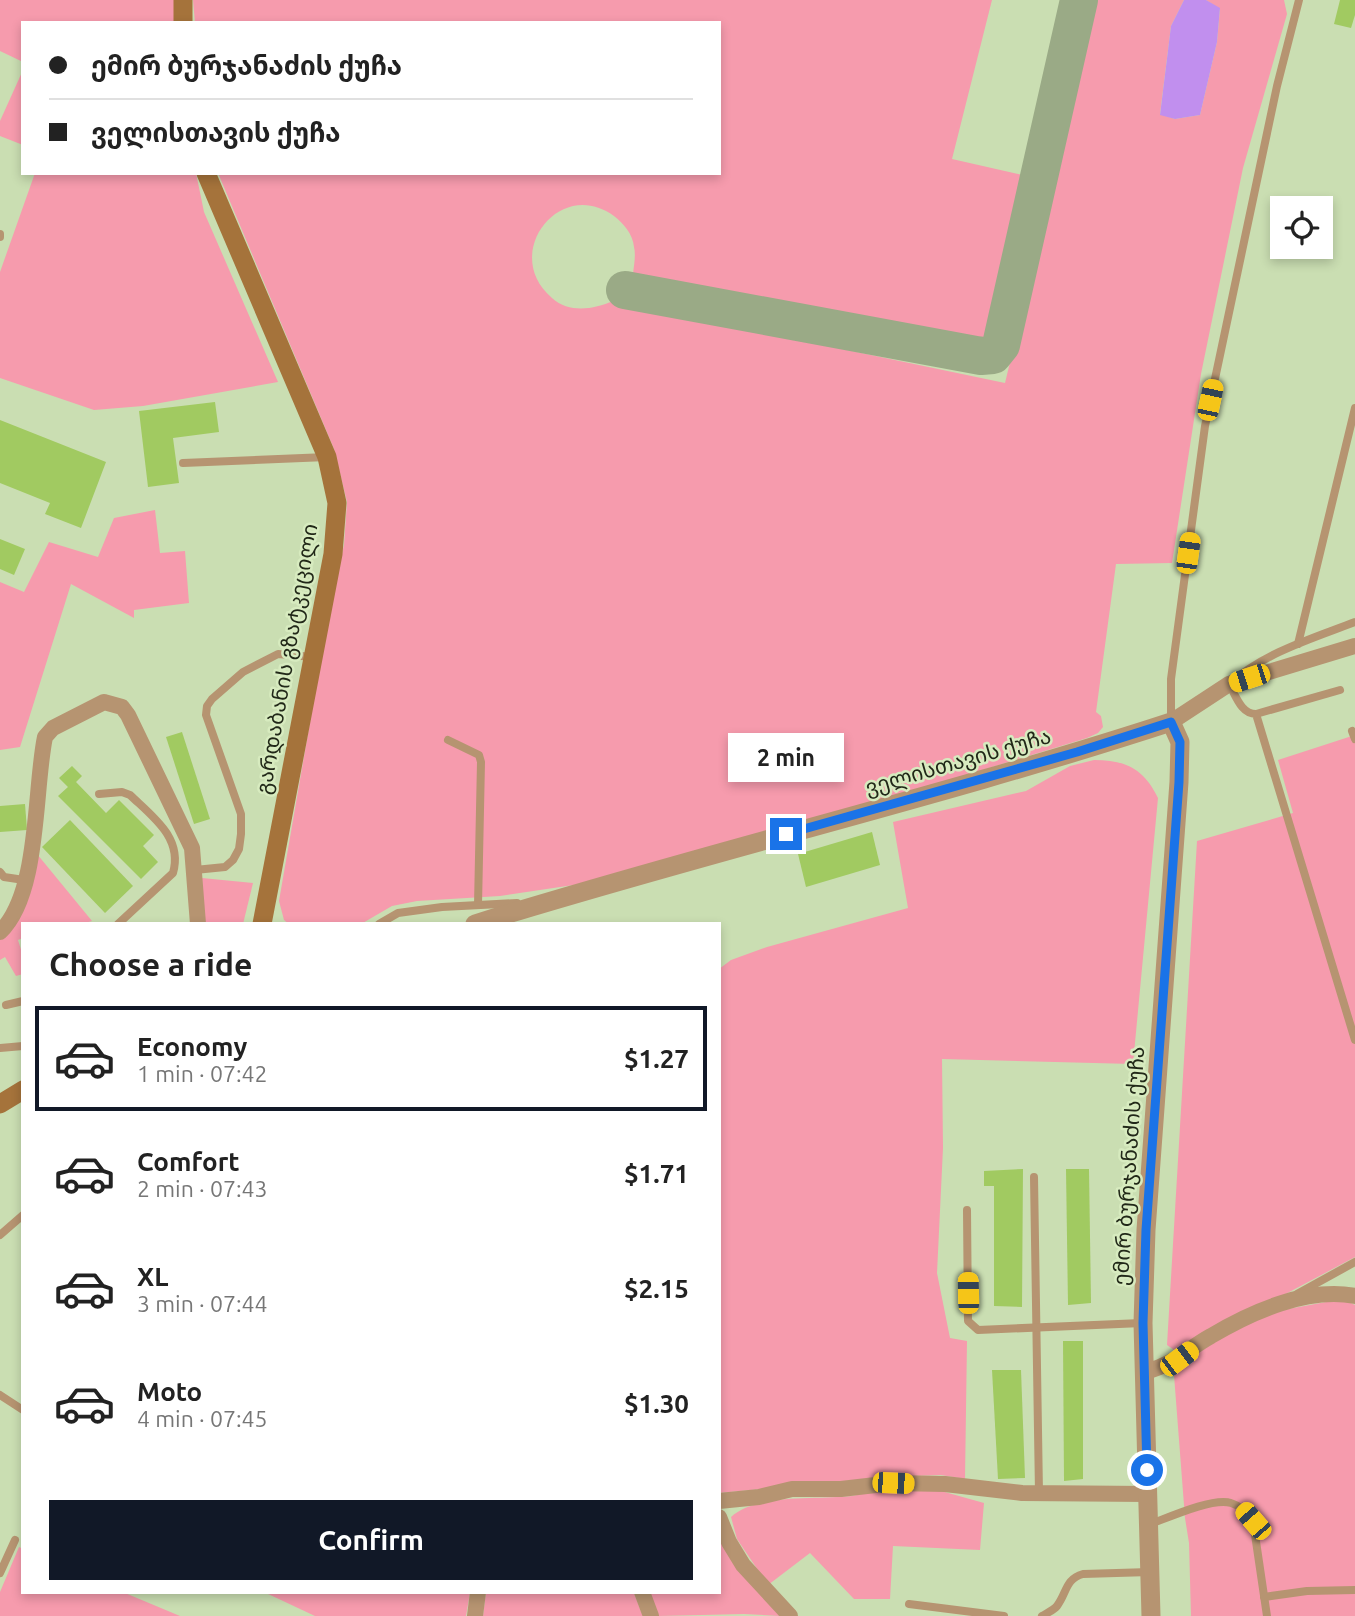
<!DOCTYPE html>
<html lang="en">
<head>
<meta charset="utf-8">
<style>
	:root { --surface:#fff; --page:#f6f6f6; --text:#222; --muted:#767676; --line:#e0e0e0; --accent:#111827 }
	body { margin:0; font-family:Ubuntu,"Noto Sans Georgian",sans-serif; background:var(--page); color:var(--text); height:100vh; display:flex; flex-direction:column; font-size:26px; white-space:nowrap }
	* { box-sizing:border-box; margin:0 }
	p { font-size:23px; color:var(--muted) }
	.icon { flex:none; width:38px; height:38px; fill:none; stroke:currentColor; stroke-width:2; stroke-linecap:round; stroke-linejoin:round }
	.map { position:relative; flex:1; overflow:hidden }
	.drawer { position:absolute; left:21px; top:922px; width:700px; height:672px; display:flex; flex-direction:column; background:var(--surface); border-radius:0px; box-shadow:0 4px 10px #0003 }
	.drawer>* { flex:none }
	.hud { position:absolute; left:21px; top:21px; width:700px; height:154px; border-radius:0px; box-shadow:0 4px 10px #0003; display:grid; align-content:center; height:154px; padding:0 28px; background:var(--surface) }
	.buttons { position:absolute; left:1270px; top:196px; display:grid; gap:14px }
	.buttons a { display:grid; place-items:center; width:63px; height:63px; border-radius:0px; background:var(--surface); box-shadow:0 4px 10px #0003; font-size:35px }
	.end { position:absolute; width:32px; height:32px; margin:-16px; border:9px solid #1a73e8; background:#fff; box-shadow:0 0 0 4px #fff }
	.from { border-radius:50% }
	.bubble { position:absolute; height:49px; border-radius:0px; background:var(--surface); box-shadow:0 4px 10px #0003; font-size:23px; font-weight:700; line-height:49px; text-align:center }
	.car { position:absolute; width:21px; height:42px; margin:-21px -10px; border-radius:9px; box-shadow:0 0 5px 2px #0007; background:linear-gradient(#f5c518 24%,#345 0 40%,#f5c518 0 76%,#345 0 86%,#f5c518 0) }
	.hud b { display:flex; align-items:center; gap:24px; height:66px; font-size:26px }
	.hud b+b { border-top:2px solid var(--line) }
	.hud i { width:18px; height:18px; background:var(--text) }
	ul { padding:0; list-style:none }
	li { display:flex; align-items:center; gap:21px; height:105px; margin:0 14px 10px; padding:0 14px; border:4px solid transparent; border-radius:0px }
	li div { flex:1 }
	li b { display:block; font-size:26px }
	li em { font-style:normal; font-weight:700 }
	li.active { border-color:var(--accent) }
	li>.icon { width:63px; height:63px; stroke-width:1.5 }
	h2 { padding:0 28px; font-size:32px; line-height:84px }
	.cta { display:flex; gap:14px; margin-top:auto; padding:14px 28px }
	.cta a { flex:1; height:80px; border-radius:0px; background:var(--accent); color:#fff; font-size:28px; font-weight:700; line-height:80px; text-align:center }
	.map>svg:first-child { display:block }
</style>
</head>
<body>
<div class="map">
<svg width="1355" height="1616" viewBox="0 0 1355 1616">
	<rect width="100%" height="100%" fill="#cadeb2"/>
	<g fill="#f69bad">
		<polygon points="0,0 174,0 175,23 23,23 23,62 0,51"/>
		<path d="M193,0H992L952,159L1027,176L990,332L985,340L973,345L633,274C634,265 636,255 634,247C633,234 623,223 614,216C560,176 500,254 552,298C570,314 594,309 613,301L1005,383L1082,65L1094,0H1184L1171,26L1160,114L1175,119L1200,115L1217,42L1220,9L1206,0H1284L1287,14L1243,168L1201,374L1172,563L1116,564L1096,712L1101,716L1103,727L1098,733L1087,738L822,819L587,883L500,896L417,901L392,906L361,924H289L284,920L279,901L331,601L344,545L347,502L334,449L218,173H719V23H195Z"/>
		<polygon points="23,70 23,145 0,136 0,121"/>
		<polygon points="35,173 196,173 204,212 278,382 143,406 94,410 0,378 0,272"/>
		<polygon points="155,510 160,553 185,551 189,603 134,610 134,618 71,584 20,747 0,750 0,582 24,592 49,542 98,557 114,518"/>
		<polygon points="1355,735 1355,1257 1177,1352 1167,1345 1197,841 1293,813 1278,760"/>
		<path d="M1094,760C1126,760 1144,769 1158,798L1133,1064L942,1059L943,1148L937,1273L950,1338L967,1341L965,1479L941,1475L887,1477L719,1493V969L731,960L767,947L908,908L893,822L1026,791L1070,766Z"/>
		<polygon points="37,854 92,921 81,924 23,924 23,938 18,940 23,956 23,974 16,976 5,957 0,960 0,939"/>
		<polygon points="202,878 253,883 243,924 204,924"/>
		<polygon points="1337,1300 1345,1300 1355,1305 1355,1616 1191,1616 1189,1543 1185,1518 1174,1375 1193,1360 1208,1342 1254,1319 1288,1309"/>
		<path d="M884,1488L941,1491L984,1503L980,1550L893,1546L890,1599H854L810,1553L768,1585L737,1539L731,1517C757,1493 818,1500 852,1496C863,1494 874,1490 884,1488Z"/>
		<polygon points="719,1538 780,1616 744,1614 659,1616 649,1593 719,1592"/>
		<polygon points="19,1547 23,1549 23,1592 125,1593 180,1616 0,1616 0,1592"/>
		<polygon points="486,1592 634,1593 643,1616 483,1616"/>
		<polygon points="266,1593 470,1593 466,1616 315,1616"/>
	</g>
	<polygon fill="#c18fee" points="1184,0 1206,0 1220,8 1217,42 1200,115 1175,119 1160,115 1171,26"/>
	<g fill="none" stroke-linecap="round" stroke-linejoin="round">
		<polyline stroke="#9aaa86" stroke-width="38" points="625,290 981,356 993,355 1001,345 1079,0"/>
	</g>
	<g fill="#a1ca61">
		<polygon points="1340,0 1355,0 1355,15 1351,28 1334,24"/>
		<polygon points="215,402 219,432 173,438 179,483 148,487 139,411"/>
		<polygon points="0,420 106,462 81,528 45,514 50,503 0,483"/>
		<polygon points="0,539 25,549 14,575 0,569"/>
		<polygon points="182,732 210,819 194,824 166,737"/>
		<polygon points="72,766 82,776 76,782 106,813 119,800 154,835 143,846 158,862 141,879 58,796 68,787 59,778"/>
		<polygon points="25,804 27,830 0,832 0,806"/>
		<polygon points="70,820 133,886 105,913 42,847"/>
		<polygon points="872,832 880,865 806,887 798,854"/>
		<polygon points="1023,1169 1022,1307 994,1306 994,1186 984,1186 984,1171"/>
		<polygon points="1066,1169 1089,1169 1091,1303 1068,1305"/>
		<polygon points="1063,1341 1083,1341 1083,1479 1064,1481"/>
		<polygon points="992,1370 1021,1370 1025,1478 998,1479"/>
	</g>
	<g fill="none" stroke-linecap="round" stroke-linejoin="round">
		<g stroke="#b69471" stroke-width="8">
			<polyline points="0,234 0,237"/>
			<polyline points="183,463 327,457"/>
			<path d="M1355,622C1311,639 1266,652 1229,684C1236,696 1241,714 1256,714L1355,1040"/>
			<polyline points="1298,644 1355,408"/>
			<polyline points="1256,714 1340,690"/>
			<polyline points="1171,722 1171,679 1205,426 1277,86 1299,0"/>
			<polyline points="1352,731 1355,739"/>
			<polyline points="448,740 479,755 481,762 478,905"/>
			<path d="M99,794L122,792L130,795C153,817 183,838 173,873L118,924"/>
			<polyline points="195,870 225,867 233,860 239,849 241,834 241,814 206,715 207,706 212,699 243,672 278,654 313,657"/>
			<polyline points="0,872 4,877 24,880"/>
			<polyline points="379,924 398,913 442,907 517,903"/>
			<polyline points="6,1005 23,1001"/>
			<polyline points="0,1048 23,1046"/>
			<polyline points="1034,1177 1039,1493"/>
			<polyline points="967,1210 968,1321 978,1330 1142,1323"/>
			<polyline points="0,1235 23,1215"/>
			<polyline points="1297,1294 1355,1262"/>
			<polyline points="0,1395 23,1410"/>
			<path d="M1148,1525C1167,1518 1213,1497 1231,1503C1241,1506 1246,1513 1253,1521L1267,1616"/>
			<polyline points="0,1573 15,1540"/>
			<polyline points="1264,1597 1307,1591 1355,1590"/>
			<polyline points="909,1604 1004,1616"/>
			<path d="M1042,1616C1047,1613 1054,1610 1057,1606C1067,1593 1065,1579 1083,1574L1150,1572"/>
		</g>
		<g stroke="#b69471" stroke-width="16">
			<polyline points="1171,722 1229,684 1355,646"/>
			<path d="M0,932C40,894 34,789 45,737L53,728L104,702L122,707L128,715L192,848L198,924"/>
			<path d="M1145,1372C1175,1364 1186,1350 1211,1336C1251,1312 1307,1287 1355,1296"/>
			<polyline points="719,1501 759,1497 792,1489 841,1489 893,1483 945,1484 1022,1493 1147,1494"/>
			<polyline points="719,1517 729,1542 743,1565 790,1616"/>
			<polyline points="642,1592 651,1616"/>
			<polyline points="475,1616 478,1592"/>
		</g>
		<path stroke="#b69471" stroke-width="19" d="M475,924C706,852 941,797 1171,722L1180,742L1179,782L1146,1230L1143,1323L1151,1616"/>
		<g stroke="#a5733b" stroke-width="19">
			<polyline points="183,0 183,23"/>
			<polyline points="206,173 327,457 337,503 333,554 262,924"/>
			<polyline points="0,1104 23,1090"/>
		</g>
	</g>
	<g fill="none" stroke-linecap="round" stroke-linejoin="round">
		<polyline stroke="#1a73e8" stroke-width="9" points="786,834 1077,752 1171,722 1180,742 1179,782 1146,1230 1143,1323 1147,1470"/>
	</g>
	<g text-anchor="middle" stroke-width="5" stroke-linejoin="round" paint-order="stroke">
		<g font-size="21" fill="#212818" stroke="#d7ebbf">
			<text transform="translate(287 659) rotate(-80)" y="7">გარდაბანის გზატკეცილი</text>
			<text transform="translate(958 762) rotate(-16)" y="7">ველისთავის ქუჩა</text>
			<text transform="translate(1129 1166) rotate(-86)" y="7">ემირ ბურჯანაძის ქუჩა</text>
		</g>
	</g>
</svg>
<div class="buttons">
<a><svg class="icon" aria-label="locate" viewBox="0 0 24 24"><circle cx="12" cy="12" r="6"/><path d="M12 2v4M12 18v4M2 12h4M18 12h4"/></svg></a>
</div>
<i class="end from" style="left:1147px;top:1470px"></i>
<i class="end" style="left:786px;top:834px"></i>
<div class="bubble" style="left:728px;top:733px;width:116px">2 min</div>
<i class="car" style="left:1210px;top:400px;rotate:12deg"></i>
<i class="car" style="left:1188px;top:553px;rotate:8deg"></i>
<i class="car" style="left:1249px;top:678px;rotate:252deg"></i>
<i class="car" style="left:968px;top:1293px;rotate:359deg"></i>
<i class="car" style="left:1179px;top:1359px;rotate:53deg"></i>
<i class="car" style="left:893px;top:1483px;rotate:92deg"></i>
<i class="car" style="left:1253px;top:1521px;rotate:319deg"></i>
<div class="hud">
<b><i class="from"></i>ემირ ბურჯანაძის ქუჩა</b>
<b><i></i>ველისთავის ქუჩა</b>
</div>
<section class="drawer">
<h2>Choose a ride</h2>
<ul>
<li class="active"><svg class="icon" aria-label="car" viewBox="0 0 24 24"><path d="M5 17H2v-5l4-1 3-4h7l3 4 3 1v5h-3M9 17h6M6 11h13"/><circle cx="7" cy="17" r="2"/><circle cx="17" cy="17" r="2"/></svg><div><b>Economy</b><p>1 min · 07:42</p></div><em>$1.27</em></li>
<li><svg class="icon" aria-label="car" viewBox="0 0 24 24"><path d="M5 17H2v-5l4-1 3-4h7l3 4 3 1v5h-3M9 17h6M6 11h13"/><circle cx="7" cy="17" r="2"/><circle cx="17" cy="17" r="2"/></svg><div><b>Comfort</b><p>2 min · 07:43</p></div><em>$1.71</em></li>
<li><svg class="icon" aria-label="car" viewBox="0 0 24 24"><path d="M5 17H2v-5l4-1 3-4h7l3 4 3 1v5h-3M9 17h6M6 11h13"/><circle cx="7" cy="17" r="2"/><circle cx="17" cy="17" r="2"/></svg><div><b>XL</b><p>3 min · 07:44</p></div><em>$2.15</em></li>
<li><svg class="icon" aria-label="car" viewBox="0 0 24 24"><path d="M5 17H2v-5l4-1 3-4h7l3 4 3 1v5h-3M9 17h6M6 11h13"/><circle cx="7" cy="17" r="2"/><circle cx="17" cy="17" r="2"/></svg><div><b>Moto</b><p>4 min · 07:45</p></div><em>$1.30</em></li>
</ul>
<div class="cta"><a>Confirm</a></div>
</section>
</div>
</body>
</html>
